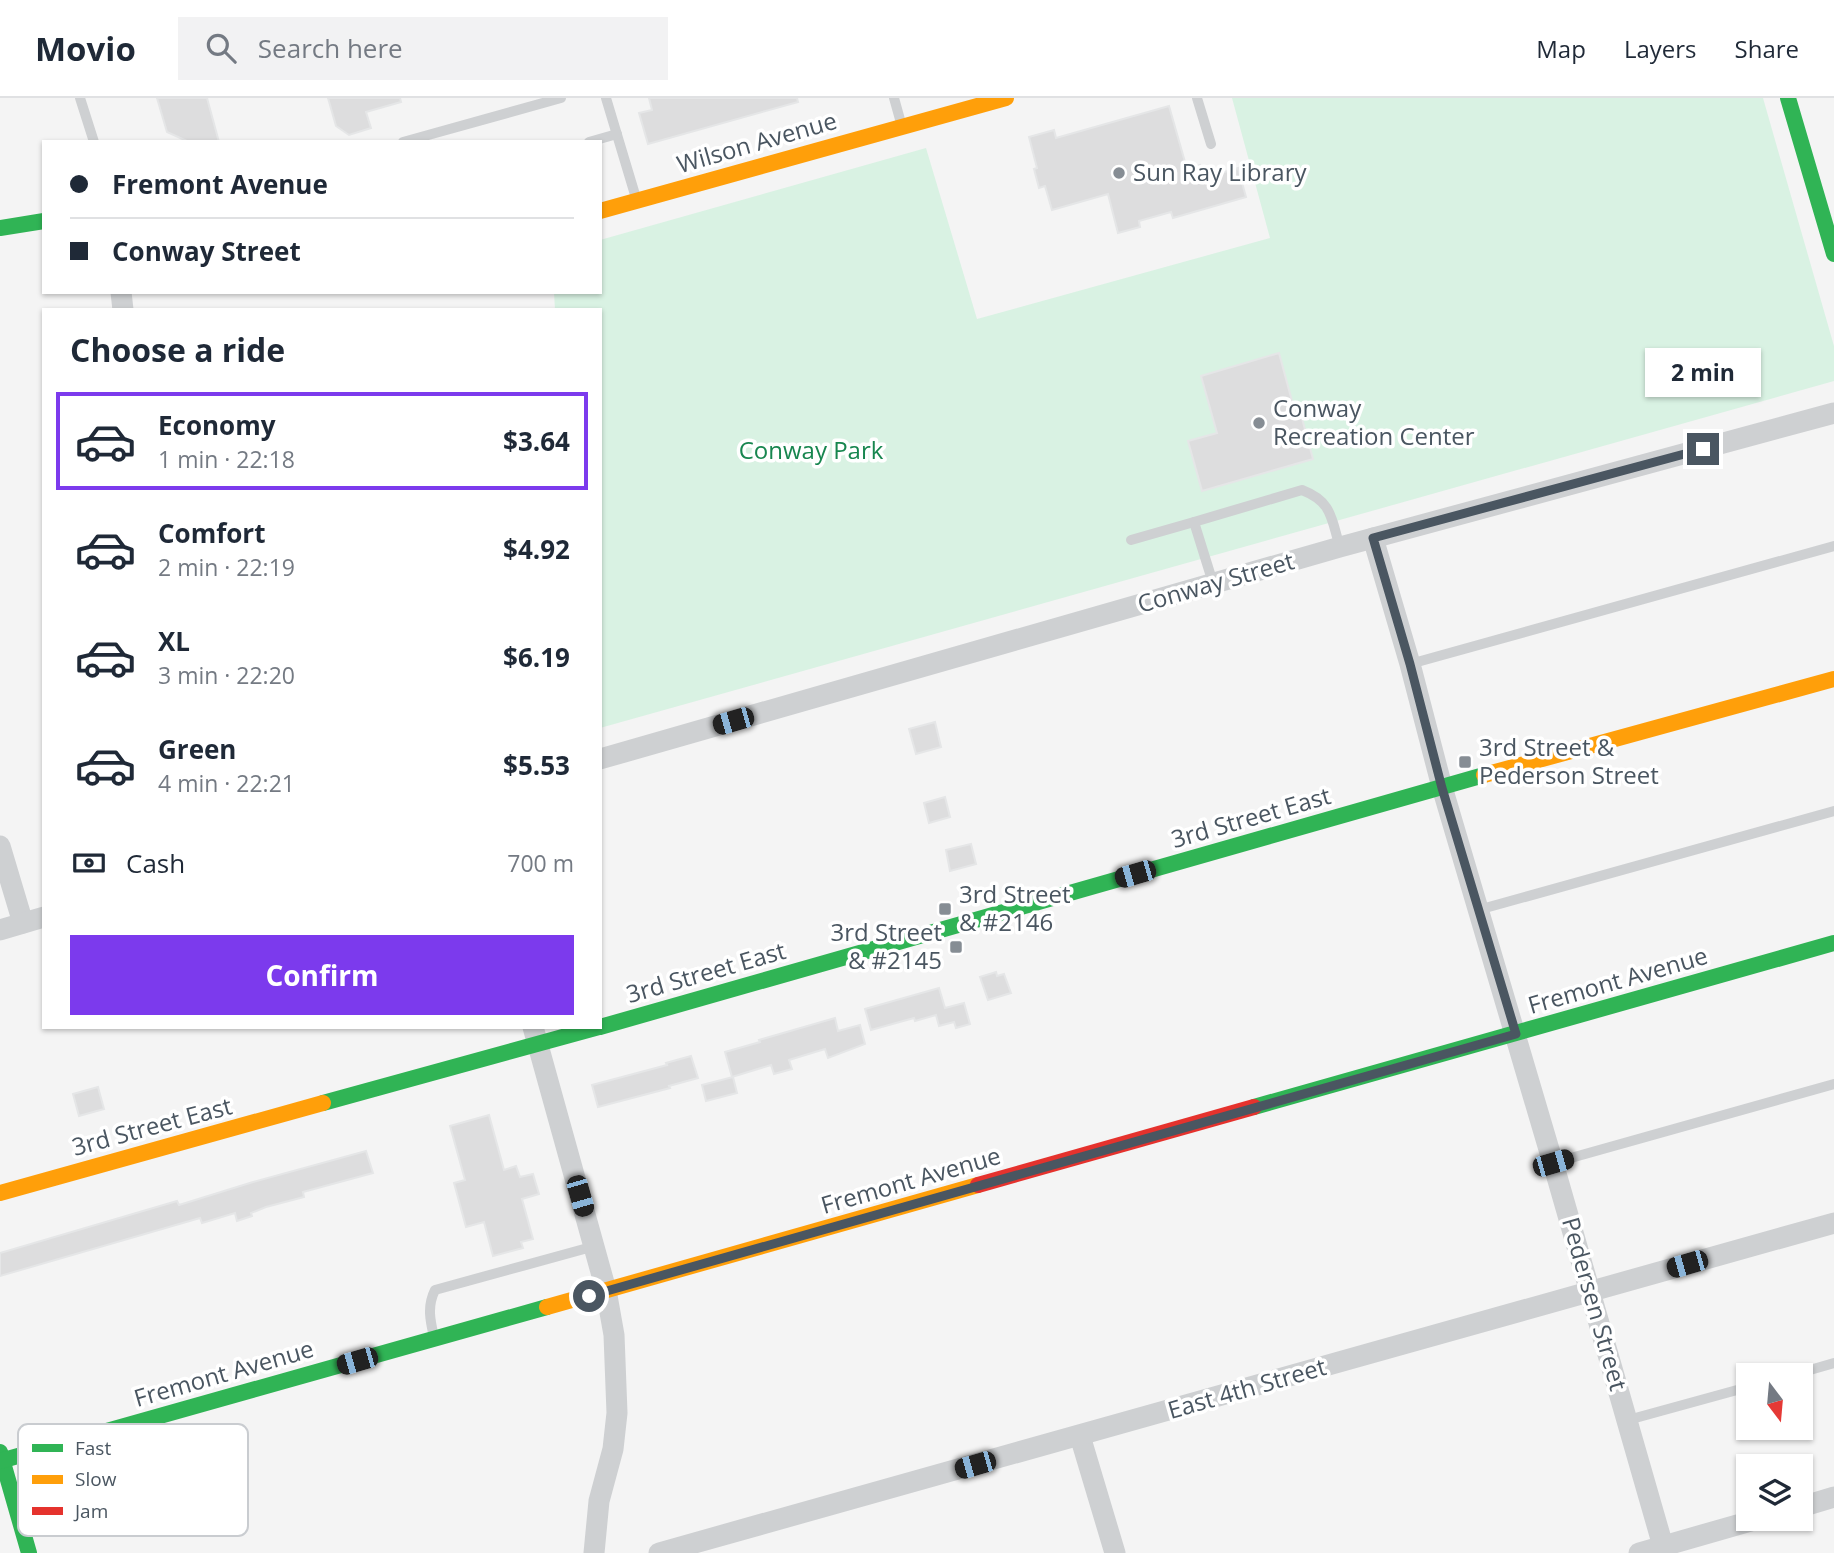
<!DOCTYPE html>
<html lang="en">
<head>
<meta charset="utf-8">
<style>
	:root { --surface:#fff; --page:#f2f2f3; --text:#1f2937; --muted:#747a83; --line:#e0e1e3; --accent:#7c3aed }
	body { margin:0; font-family:"Open Sans",sans-serif; background:var(--page); color:var(--text); height:100vh; display:flex; flex-direction:column; font-size:26px; white-space:nowrap }
	* { box-sizing:border-box; margin:0 }
	p { font-size:23px; color:var(--muted) }
	.icon { flex:none; width:38px; height:38px; fill:none; stroke:currentColor; stroke-width:2; stroke-linecap:round; stroke-linejoin:round }
	.map { position:relative; flex:1; overflow:hidden }
	.side { position:absolute; left:42px; top:210px; width:560px; height:721px; display:flex; flex-direction:column; background:var(--surface); border-radius:0px; box-shadow:0 2px 5px #0004 }
	.side>* { flex:none }
	.banner { position:absolute; left:42px; top:42px; width:560px; height:154px; border-radius:0px; box-shadow:0 2px 5px #0004; display:grid; align-content:center; height:154px; padding:0 28px; background:var(--surface) }
	.needle { width:46px; rotate:164deg }
	.controls { position:absolute; left:1736px; top:1265px; display:grid; gap:14px }
	.controls a { display:grid; place-items:center; width:77px; height:77px; border-radius:0px; background:var(--surface); box-shadow:0 2px 5px #0004; font-size:35px }
	.end { position:absolute; width:32px; height:32px; margin:-16px; border:9px solid #4a5661; background:#fff; box-shadow:0 0 0 4px #fff }
	.from { border-radius:50% }
	.bubble { position:absolute; height:49px; border-radius:0px; background:var(--surface); box-shadow:0 2px 5px #0004; font-size:23px; font-weight:700; line-height:49px; text-align:center }
	.car { position:absolute; width:21px; height:42px; margin:-21px -10px; border-radius:9px; box-shadow:0 0 5px 2px #0007; background:linear-gradient(#222 24%,#8ab4d8 0 40%,#222 0 76%,#8ab4d8 0 86%,#222 0) }
	.banner b { display:flex; align-items:center; gap:24px; height:66px; font-size:26px }
	.banner b+b { border-top:2px solid var(--line) }
	.banner i { width:18px; height:18px; background:var(--text) }
	ul { padding:0; list-style:none }
	li { display:flex; align-items:center; gap:21px; height:98px; margin:0 14px 10px; padding:0 14px; border:4px solid transparent; border-radius:0px }
	li div { flex:1 }
	li b { display:block; font-size:26px }
	li em { font-style:normal; font-weight:700 }
	li.active { border-color:var(--accent) }
	li>.icon { width:63px; height:63px; stroke-width:1.5 }
	h2 { padding:0 28px; font-size:32px; line-height:84px }
	.pay { display:flex; align-items:center; gap:18px; height:77px; padding:0 28px; font-size:26px }
	.pay p { margin-inline-start:auto }
	.cta { display:flex; gap:14px; margin-top:auto; padding:14px 28px }
	.cta a { flex:1; height:80px; border-radius:0px; background:var(--accent); color:#fff; font-size:28px; font-weight:700; line-height:80px; text-align:center }
	header { display:flex; align-items:center; gap:42px; box-sizing:border-box; height:98px; padding:0 35px; background:var(--surface); border-bottom:2px solid var(--line) }
	header strong { font-size:33px }
	nav { display:flex; gap:38px; margin-inline-start:auto; font-size:24px }
	.search { width:490px; height:63px; background:var(--page); display:flex; align-items:center; gap:18px; box-sizing:border-box; padding:0 24px; border-radius:0px; color:var(--muted); font-size:26px }
	.map>svg:first-child { display:block }
</style>
</head>
<body>
<header>
<strong>Movio</strong>
<div class="search"><svg class="icon" aria-label="search" viewBox="0 0 24 24"><circle cx="10" cy="10" r="6"/><path d="M15 15l6 6"/></svg>Search here</div>
<nav><a>Map</a><a>Layers</a><a>Share</a></nav>
</header>
<div class="map">
<svg width="1834" height="1455" viewBox="0 0 1834 1455">
	<rect width="100%" height="100%" fill="#f4f4f4"/>
	<polygon fill="#d9f2e3" points="1232,0 1763,0 1834,248 1834,283 600,630 600,212 555,212 554,194 600,194 600,142 926,50 977,221 1270,140"/>
	<g fill="#ddddde" stroke="#e5e6e7" stroke-width="2">
		<polygon points="157,0 207,0 219,44 189,44 167,34"/>
		<polygon points="328,0 400,0 401,4 366,14 371,30 349,37 336,28"/>
		<polygon points="649,0 797,0 798,4 648,46 639,15 652,12"/>
		<polygon points="1169,8 1187,71 1200,67 1204,80 1238,70 1246,99 1173,120 1171,114 1139,123 1140,129 1118,135 1108,96 1052,112 1045,88 1039,90 1034,71 1037,70 1029,39 1054,32 1056,40"/>
		<polygon points="1279,255 1295,314 1300,313 1313,361 1202,393 1188,343 1217,335 1201,278"/>
		<polygon points="935,624 941,649 916,656 909,631"/>
		<polygon points="945,699 950,719 929,725 924,705"/>
		<polygon points="971,746 976,766 950,773 946,752"/>
		<polygon points="996,874 997,878 1004,876 1011,895 988,902 980,879"/>
		<polygon points="939,890 945,910 964,905 970,926 956,930 954,924 939,928 936,917 915,923 914,920 871,932 865,911"/>
		<polygon points="835,920 838,933 860,927 865,946 828,960 825,951 789,962 792,971 774,976 771,967 732,979 725,954 760,944 759,942"/>
		<polygon points="691,958 698,980 669,988 670,990 598,1009 592,987 667,967 666,965"/>
		<polygon points="733,979 737,995 706,1003 702,987"/>
		<polygon points="98,989 104,1011 79,1018 73,996"/>
		<polygon points="489,1017 504,1072 516,1068 520,1079 533,1076 539,1096 522,1101 533,1141 521,1144 523,1150 493,1158 484,1124 466,1129 454,1085 465,1082 450,1028"/>
		<polygon points="366,1053 373,1075 303,1094 304,1099 266,1109 251,1115 252,1118 237,1123 235,1115 202,1125 200,1120 0,1178 0,1155 177,1103 179,1107 253,1084"/>
	</g>
	<g fill="none" stroke-linecap="round" stroke-linejoin="round">
		<g stroke="#ced0d2" stroke-width="10">
			<polyline points="80,0 94,44"/>
			<polyline points="606,0 636,100"/>
			<polyline points="894,0 901,25"/>
			<polyline points="1197,0 1211,46"/>
			<polyline points="403,44 561,0"/>
			<polyline points="589,44 617,36"/>
			<polyline points="1131,442 1194,424"/>
			<path d="M1213,485L1194,424L1302,392C1333,404 1331,421 1340,449"/>
			<polyline points="1410,566 1834,448"/>
			<polyline points="1478,812 1834,713"/>
			<polyline points="1553,1065 1834,986"/>
			<path d="M434,1239C430,1222 427,1208 435,1192L595,1148"/>
			<polyline points="1789,1278 1834,1265"/>
			<polyline points="1628,1322 1748,1289"/>
		</g>
		<g stroke="#ced0d2" stroke-width="21">
			<polyline points="121,194 123,212"/>
			<polyline points="1373,440 1410,566 1442,689 1553,1065 1663,1448"/>
			<polyline points="600,661 1340,449 1834,315"/>
			<polyline points="0,748 23,825"/>
			<polyline points="0,832 44,819"/>
			<polyline points="533,929 606,1192 614,1237 617,1315 613,1351 599,1403 594,1455"/>
			<polyline points="1080,1338 1115,1455"/>
			<polyline points="1801,1409 1834,1399"/>
			<polyline points="659,1455 1834,1125"/>
			<polyline points="1639,1455 1758,1421"/>
		</g>
		<g stroke="#30b455" stroke-width="16">
			<polyline points="1788,0 1834,156"/>
			<polyline points="0,130 44,123"/>
			<polyline points="600,929 1484,677"/>
			<polyline points="323,1005 599,929"/>
			<polyline points="1254,1009 1834,845"/>
			<polyline points="0,1354 29,1455"/>
			<polyline points="0,1363 547,1209"/>
		</g>
		<g stroke="#ff9f0a" stroke-width="16">
			<polyline points="600,113 1006,0"/>
			<polyline points="1484,677 1834,581"/>
			<polyline points="0,1095 323,1005"/>
			<polyline points="547,1209 978,1087"/>
		</g>
		<polyline stroke="#e5322d" stroke-width="16" points="978,1087 1254,1009"/>
	</g>
	<g fill="none" stroke-linecap="round" stroke-linejoin="round">
		<polyline stroke="#4a5661" stroke-width="9" points="589,1198 1516,936 1442,690 1410,566 1373,440 1703,351"/>
	</g>
	<g fill="#868d94" stroke="#fff" stroke-width="2.5">
		<circle cx="1119" cy="75" r="7"/>
		<circle cx="1259" cy="325" r="7"/>
		<rect x="1458" y="657" width="14" height="14" rx="3.5"/>
		<rect x="938" y="804" width="14" height="14" rx="3.5"/>
		<rect x="949" y="842" width="14" height="14" rx="3.5"/>
	</g>
	<g text-anchor="middle" stroke-width="7" stroke-linejoin="round" paint-order="stroke">
		<g font-size="24" fill="#4a5661" stroke="#fff">
			<text transform="translate(757 45) rotate(-16)" y="8">Wilson Avenue</text>
			<text transform="translate(1216 485) rotate(-16)" y="8">Conway Street</text>
			<text transform="translate(1251 720) rotate(-16)" y="8">3rd Street East</text>
			<text transform="translate(706 875) rotate(-16)" y="8">3rd Street East</text>
			<text transform="translate(1618 883) rotate(-16)" y="8">Fremont Avenue</text>
			<text transform="translate(152 1029) rotate(-15)" y="8">3rd Street East</text>
			<text transform="translate(911 1083) rotate(-16)" y="8">Fremont Avenue</text>
			<text transform="translate(1594 1206) rotate(74)" y="8">Pedersen Street</text>
			<text transform="translate(224 1276) rotate(-16)" y="8">Fremont Avenue</text>
			<text transform="translate(1247 1291) rotate(-16)" y="8">East 4th Street</text>
		</g>
		<g font-size="24" fill="#4a5661" stroke="#fff" text-anchor="start">
			<text x="1133" y="83">Sun Ray Library</text>
			<text x="1273" y="319">Conway<tspan x="1273" dy="28">Recreation Center</tspan></text>
			<text x="1479" y="658">3rd Street &amp;<tspan x="1479" dy="28">Pederson Street</tspan></text>
			<text x="959" y="805">3rd Street<tspan x="959" dy="28">&amp; #2146</tspan></text>
			<text x="942" y="843" text-anchor="end">3rd Street<tspan x="942" dy="28">&amp; #2145</tspan></text>
		</g>
		<g font-size="24" fill="#17864f" stroke="#fff">
			<text x="811" y="361">Conway Park</text>
		</g>
	</g>
	<rect x="18" y="1326" width="230" height="112" rx="10" fill="#fff" stroke="#c9ccd0" stroke-width="2"/>
	<rect x="32" y="1346" width="31" height="8" fill="#30b455"/>
	<rect x="32" y="1377" width="31" height="9" fill="#ff9f0a"/>
	<rect x="32" y="1409" width="31" height="8" fill="#e5322d"/>
	<g font-size="19" fill="#4a5661">
		<text x="75" y="1357">Fast</text>
		<text x="75" y="1388">Slow</text>
		<text x="75" y="1420">Jam</text>
	</g>
</svg>
<div class="controls">
<a><svg class="needle" viewBox="-14 -14 28 28"><path d="M0-13l5 13h-10z" fill="#e53935"/><path d="M0 13l5-13h-10z" fill="#747a83"/></svg></a>
<a><svg class="icon" aria-label="layers" viewBox="0 0 24 24"><path d="M12 4l9 5-9 5-9-5zM3 14l9 5 9-5"/></svg></a>
</div>
<i class="end from" style="left:589px;top:1198px"></i>
<i class="end" style="left:1703px;top:351px"></i>
<div class="bubble" style="left:1645px;top:250px;width:116px">2 min</div>
<i class="car" style="left:733px;top:623px;rotate:254deg"></i>
<i class="car" style="left:1135px;top:776px;rotate:254deg"></i>
<i class="car" style="left:1553px;top:1065px;rotate:74deg"></i>
<i class="car" style="left:580px;top:1098px;rotate:164deg"></i>
<i class="car" style="left:1687px;top:1166px;rotate:254deg"></i>
<i class="car" style="left:357px;top:1263px;rotate:254deg"></i>
<i class="car" style="left:975px;top:1367px;rotate:254deg"></i>
<div class="banner">
<b><i class="from"></i>Fremont Avenue</b>
<b><i></i>Conway Street</b>
</div>
<section class="side">
<h2>Choose a ride</h2>
<ul>
<li class="active"><svg class="icon" aria-label="car" viewBox="0 0 24 24"><path d="M5 17H2v-5l4-1 3-4h7l3 4 3 1v5h-3M9 17h6M6 11h13"/><circle cx="7" cy="17" r="2"/><circle cx="17" cy="17" r="2"/></svg><div><b>Economy</b><p>1 min · 22:18</p></div><em>$3.64</em></li>
<li><svg class="icon" aria-label="car" viewBox="0 0 24 24"><path d="M5 17H2v-5l4-1 3-4h7l3 4 3 1v5h-3M9 17h6M6 11h13"/><circle cx="7" cy="17" r="2"/><circle cx="17" cy="17" r="2"/></svg><div><b>Comfort</b><p>2 min · 22:19</p></div><em>$4.92</em></li>
<li><svg class="icon" aria-label="car" viewBox="0 0 24 24"><path d="M5 17H2v-5l4-1 3-4h7l3 4 3 1v5h-3M9 17h6M6 11h13"/><circle cx="7" cy="17" r="2"/><circle cx="17" cy="17" r="2"/></svg><div><b>XL</b><p>3 min · 22:20</p></div><em>$6.19</em></li>
<li><svg class="icon" aria-label="car" viewBox="0 0 24 24"><path d="M5 17H2v-5l4-1 3-4h7l3 4 3 1v5h-3M9 17h6M6 11h13"/><circle cx="7" cy="17" r="2"/><circle cx="17" cy="17" r="2"/></svg><div><b>Green</b><p>4 min · 22:21</p></div><em>$5.53</em></li>
</ul>
<div class="pay"><svg class="icon" aria-label="cash" viewBox="0 0 24 24"><path d="M3 7h18v10H3z"/><circle cx="12" cy="12" r="2"/></svg>Cash<p>700 m</p></div>
<div class="cta"><a>Confirm</a></div>
</section>
</div>
</body>
</html>
